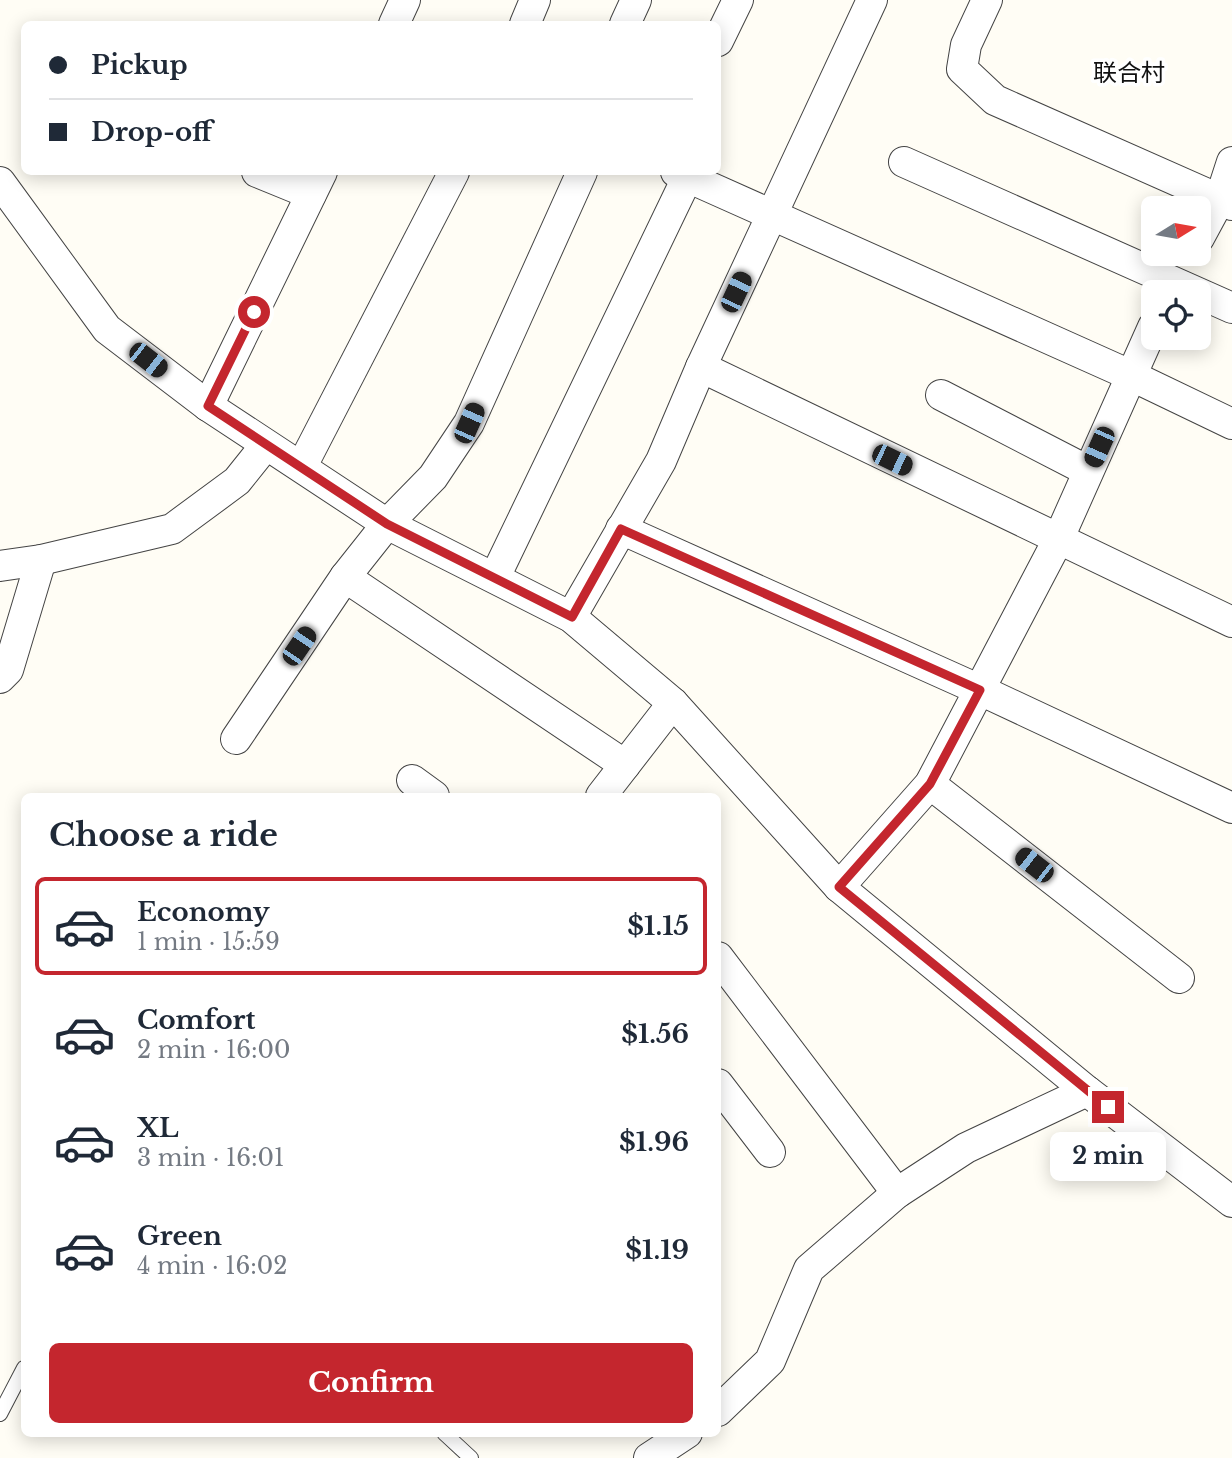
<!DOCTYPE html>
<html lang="en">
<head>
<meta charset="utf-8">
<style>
	:root { --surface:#fff; --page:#f6f6f7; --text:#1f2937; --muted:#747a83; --line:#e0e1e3; --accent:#c4262e }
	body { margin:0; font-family:"Libre Baskerville","Noto Sans SC",serif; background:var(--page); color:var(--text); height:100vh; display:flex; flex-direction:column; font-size:26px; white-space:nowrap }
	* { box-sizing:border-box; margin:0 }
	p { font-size:23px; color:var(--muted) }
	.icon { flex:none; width:38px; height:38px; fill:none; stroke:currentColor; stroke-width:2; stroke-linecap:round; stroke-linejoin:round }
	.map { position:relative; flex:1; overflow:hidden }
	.sheet { position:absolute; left:21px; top:793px; width:700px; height:644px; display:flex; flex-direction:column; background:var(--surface); border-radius:10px; box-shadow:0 4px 18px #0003 }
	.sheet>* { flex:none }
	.banner { position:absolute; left:21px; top:21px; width:700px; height:154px; border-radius:10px; box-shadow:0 4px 18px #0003; display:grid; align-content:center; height:154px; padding:0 28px; background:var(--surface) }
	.needle { width:46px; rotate:79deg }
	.tools { position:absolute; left:1141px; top:196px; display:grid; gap:14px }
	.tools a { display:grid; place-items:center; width:70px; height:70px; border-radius:10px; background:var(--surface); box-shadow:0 4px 18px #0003; font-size:35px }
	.end { position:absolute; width:32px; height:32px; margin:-16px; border:9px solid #c4262e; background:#fff; box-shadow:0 0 0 4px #fff }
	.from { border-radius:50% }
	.bubble { position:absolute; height:49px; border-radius:10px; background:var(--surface); box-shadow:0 4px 18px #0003; font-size:23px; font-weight:700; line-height:49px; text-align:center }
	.car { position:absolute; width:21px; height:42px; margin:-21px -10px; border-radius:9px; box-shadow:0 0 5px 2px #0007; background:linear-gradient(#222 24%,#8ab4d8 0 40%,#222 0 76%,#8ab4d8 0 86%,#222 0) }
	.banner b { display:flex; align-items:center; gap:24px; height:66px; font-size:26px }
	.banner b+b { border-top:2px solid var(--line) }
	.banner i { width:18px; height:18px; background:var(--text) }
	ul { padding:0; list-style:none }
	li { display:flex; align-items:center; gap:21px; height:98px; margin:0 14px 10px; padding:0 14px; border:4px solid transparent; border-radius:10px }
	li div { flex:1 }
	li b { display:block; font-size:26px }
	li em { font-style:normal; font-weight:700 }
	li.selected { border-color:var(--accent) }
	li>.icon { width:63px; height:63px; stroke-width:1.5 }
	h2 { padding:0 28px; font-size:32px; line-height:84px }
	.cta { display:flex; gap:14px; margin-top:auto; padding:14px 28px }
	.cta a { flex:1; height:80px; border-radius:10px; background:var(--accent); color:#fff; font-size:28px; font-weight:700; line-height:80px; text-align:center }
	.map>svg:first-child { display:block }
</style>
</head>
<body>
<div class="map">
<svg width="1232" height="1458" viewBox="0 0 1232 1458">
	<rect width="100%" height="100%" fill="#fffdf5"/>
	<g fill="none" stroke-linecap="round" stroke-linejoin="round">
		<g stroke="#444" stroke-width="16">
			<g id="service">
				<polyline points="0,1414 24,1368"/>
				<polyline points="444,1433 471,1458"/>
			</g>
		</g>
		<g stroke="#444" stroke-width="32">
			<g id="minor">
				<polyline points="987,0 966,45 962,69 995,100 1232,205"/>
				<polyline points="394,24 405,0"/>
				<polyline points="525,24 535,0"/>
				<polyline points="625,24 636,0"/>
				<polyline points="718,41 738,0"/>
				<polyline points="904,162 1232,308"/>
				<polyline points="257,172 311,194"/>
				<polyline points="676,172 1130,375 1232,424"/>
				<polyline points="0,182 107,329 208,406 387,524 571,617 673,703 839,887 1087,1091 1232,1202"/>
				<polyline points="1199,238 1220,199 1232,162"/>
				<polyline points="701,367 1232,622"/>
				<polyline points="941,395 1088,471"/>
				<polyline points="208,406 322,172"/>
				<polyline points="302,466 454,172"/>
				<polyline points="621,529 980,690 1232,808"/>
				<polyline points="0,566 41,560 172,529 237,481 265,446"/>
				<polyline points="345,577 625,765"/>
				<polyline points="495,577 687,178"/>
				<polyline points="571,617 661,461 701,367 872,0"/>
				<polyline points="0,678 8,670 41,560"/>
				<polyline points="236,739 345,577 387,524 433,477 469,423 582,172"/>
				<polyline points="412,780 434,796"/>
				<polyline points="930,784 1179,978"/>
				<polyline points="601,796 673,703"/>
				<polyline points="839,887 930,784 1058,540 1153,327"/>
				<polyline points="718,957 897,1193"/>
				<polyline points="718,1084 770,1152"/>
				<polyline points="718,1411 770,1361 809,1269 897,1193 966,1148 1087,1091"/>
				<polyline points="649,1458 687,1433"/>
			</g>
		</g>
		<use href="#service" stroke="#fff" stroke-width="14"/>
		<use href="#minor" stroke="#fff" stroke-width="30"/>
	</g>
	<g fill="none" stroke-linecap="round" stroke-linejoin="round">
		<polyline stroke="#c4262e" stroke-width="9" points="254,312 208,406 387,524 572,617 621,529 980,690 930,784 839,887 1108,1107"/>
	</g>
	<g text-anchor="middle" stroke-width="7" stroke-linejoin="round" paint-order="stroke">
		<g font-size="24" fill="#111" stroke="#fff">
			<text x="1129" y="81">联合村</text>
		</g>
	</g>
</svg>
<div class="tools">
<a><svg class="needle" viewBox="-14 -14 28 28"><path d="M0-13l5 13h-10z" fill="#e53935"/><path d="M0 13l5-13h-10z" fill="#747a83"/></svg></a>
<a><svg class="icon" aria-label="locate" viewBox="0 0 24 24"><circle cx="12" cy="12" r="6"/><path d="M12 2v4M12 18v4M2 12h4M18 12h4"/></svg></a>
</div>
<i class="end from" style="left:254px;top:312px"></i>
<i class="end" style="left:1108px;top:1107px"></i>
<div class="bubble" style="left:1050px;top:1132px;width:116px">2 min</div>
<i class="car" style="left:736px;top:292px;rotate:25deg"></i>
<i class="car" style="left:148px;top:360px;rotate:128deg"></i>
<i class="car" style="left:469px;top:423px;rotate:24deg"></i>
<i class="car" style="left:1099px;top:447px;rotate:204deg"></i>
<i class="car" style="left:892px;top:460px;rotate:116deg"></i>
<i class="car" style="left:299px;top:646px;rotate:34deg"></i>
<i class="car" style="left:1034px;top:865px;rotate:308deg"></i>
<div class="banner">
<b><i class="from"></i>Pickup</b>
<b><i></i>Drop-off</b>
</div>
<section class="sheet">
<h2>Choose a ride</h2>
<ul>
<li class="selected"><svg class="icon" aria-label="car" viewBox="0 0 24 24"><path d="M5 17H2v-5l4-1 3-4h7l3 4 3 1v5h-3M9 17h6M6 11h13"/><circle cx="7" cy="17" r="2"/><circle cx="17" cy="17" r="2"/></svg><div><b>Economy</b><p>1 min · 15:59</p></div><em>$1.15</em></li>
<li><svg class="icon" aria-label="car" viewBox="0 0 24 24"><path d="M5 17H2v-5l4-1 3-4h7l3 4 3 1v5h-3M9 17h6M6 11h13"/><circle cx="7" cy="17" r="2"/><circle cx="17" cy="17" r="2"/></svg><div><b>Comfort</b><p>2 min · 16:00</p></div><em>$1.56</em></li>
<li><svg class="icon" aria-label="car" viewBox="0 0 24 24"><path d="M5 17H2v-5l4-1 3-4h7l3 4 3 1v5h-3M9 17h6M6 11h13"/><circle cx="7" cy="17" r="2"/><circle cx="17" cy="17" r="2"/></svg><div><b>XL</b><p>3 min · 16:01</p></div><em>$1.96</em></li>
<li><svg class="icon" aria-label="car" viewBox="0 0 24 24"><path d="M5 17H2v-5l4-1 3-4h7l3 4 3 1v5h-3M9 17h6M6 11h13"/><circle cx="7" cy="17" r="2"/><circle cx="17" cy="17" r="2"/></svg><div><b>Green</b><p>4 min · 16:02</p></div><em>$1.19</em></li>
</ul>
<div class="cta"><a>Confirm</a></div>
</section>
</div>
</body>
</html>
